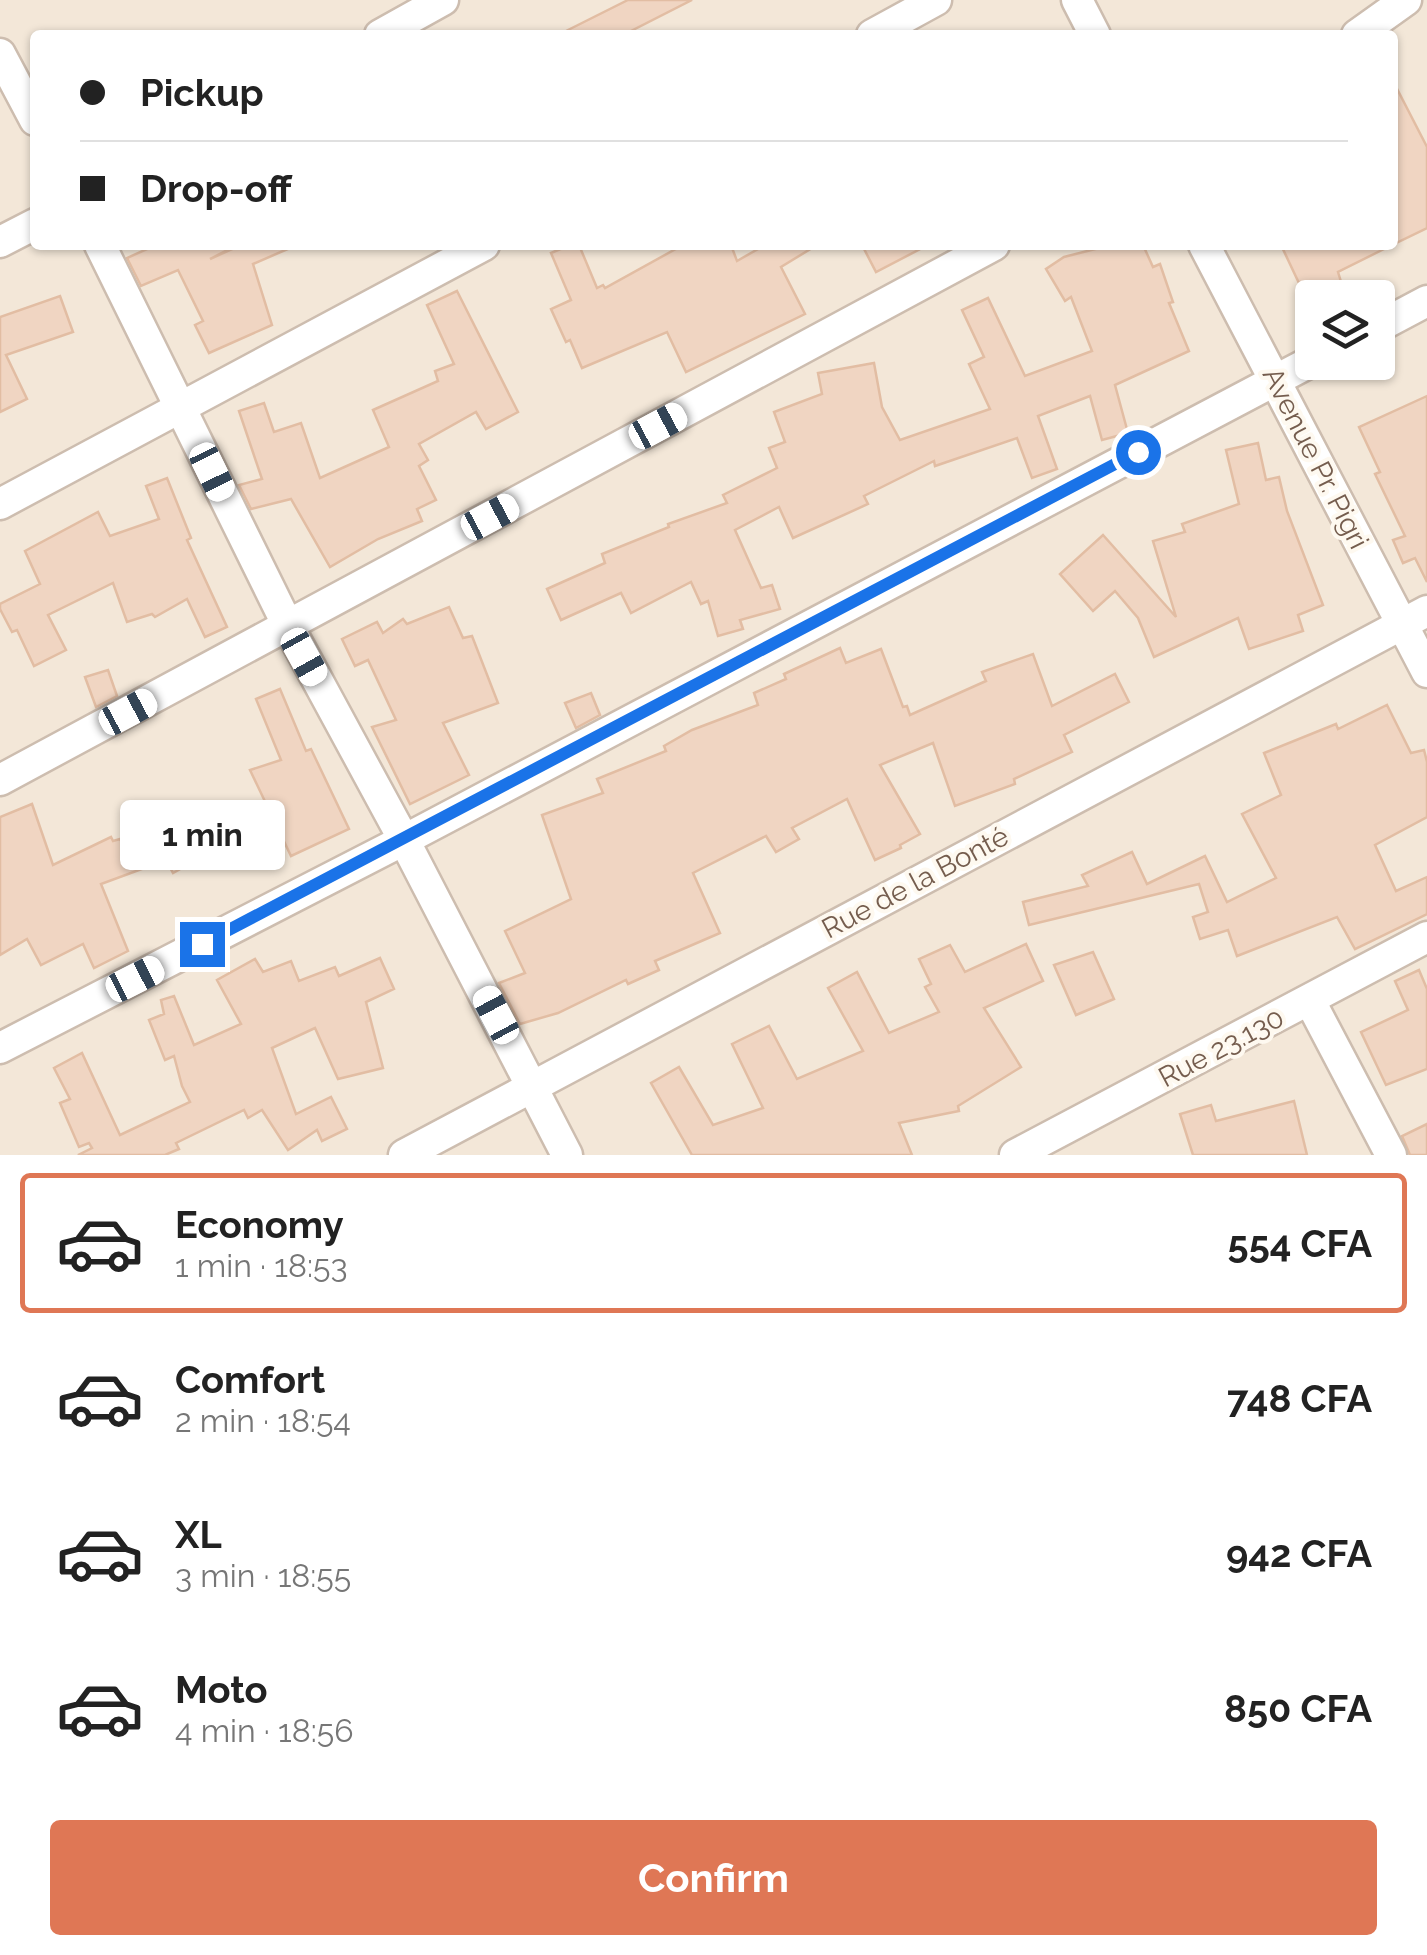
<!DOCTYPE html>
<html lang="en">
<head>
<meta charset="utf-8">
<style>
	:root { --surface:#fff; --page:#f6f6f6; --text:#222; --muted:#767676; --line:#e0e0e0; --accent:#df7755 }
	body { margin:0; font-family:Raleway,sans-serif; background:var(--page); color:var(--text); height:100vh; display:flex; flex-direction:column; font-size:38px; white-space:nowrap }
	* { box-sizing:border-box; margin:0 }
	p { font-size:32px; color:var(--muted) }
	.icon { flex:none; width:55px; height:55px; fill:none; stroke:currentColor; stroke-width:2; stroke-linecap:round; stroke-linejoin:round }
	.map { position:relative; height:1155px; overflow:hidden }
	.drawer { display:flex; flex-direction:column; background:var(--surface); flex:1 }
	.drawer>* { flex:none }
	.guide { position:absolute; left:30px; top:30px; width:1368px; height:220px; border-radius:10px; box-shadow:0 2px 8px #0004; display:grid; align-content:center; height:220px; padding:0 50px; background:var(--surface) }
	.controls { position:absolute; left:1295px; top:280px; display:grid; gap:20px }
	.controls a { display:grid; place-items:center; width:100px; height:100px; border-radius:10px; background:var(--surface); box-shadow:0 2px 8px #0004; font-size:50px }
	.end { position:absolute; width:45px; height:45px; margin:-22px; border:12px solid #1a73e8; background:#fff; box-shadow:0 0 0 5px #fff }
	.from { border-radius:50% }
	.bubble { position:absolute; height:70px; border-radius:10px; background:var(--surface); box-shadow:0 2px 8px #0004; font-size:32px; font-weight:700; line-height:70px; text-align:center }
	.car { position:absolute; width:30px; height:60px; margin:-30px -15px; border-radius:12px; box-shadow:0 0 8px 2px #0007; background:linear-gradient(#fff 24%,#345 0 40%,#fff 0 76%,#345 0 86%,#fff 0) }
	.guide b { display:flex; align-items:center; gap:35px; height:95px; font-size:38px }
	.guide b+b { border-top:2px solid var(--line) }
	.guide i { width:25px; height:25px; background:var(--text) }
	ul { padding:18px 0 0; list-style:none }
	li { display:flex; align-items:center; gap:30px; height:140px; margin:0 20px 15px; padding:0 30px; border:5px solid transparent; border-radius:10px }
	li div { flex:1 }
	li b { display:block; font-size:38px }
	li em { font-style:normal; font-weight:700 }
	li.current { border-color:var(--accent) }
	li>.icon { width:90px; height:90px; stroke-width:1.5 }
	.cta { display:flex; gap:20px; margin-top:auto; padding:20px 50px }
	.cta a { flex:1; height:115px; border-radius:10px; background:var(--accent); color:#fff; font-size:40px; font-weight:700; line-height:115px; text-align:center }
	.map>svg:first-child { display:block }
</style>
</head>
<body>
<div class="map">
<svg width="1427" height="1155" viewBox="0 0 1427 1155">
	<rect width="100%" height="100%" fill="#fcf5e9"/>
	<path fill="#f3e7d8" fill-rule="evenodd" d="M0,0H1427V1155H0ZM35,35H1392V245H35ZM1312,298H1378V362H1312Z"/>
	<g fill="#f0d5c2" stroke="#e2bda3" stroke-width="2.5">
		<polygon points="628,0 692,0 623,35 558,35"/>
		<polygon points="1392,79 1427,147 1427,228 1392,245"/>
		<polygon points="156,245 237,245 210,259 241,245 297,245 253,264 272,325 209,353 195,325 203,321 178,270 141,286 127,258"/>
		<polygon points="570,245 579,245 597,288 603,285 605,288 683,245 731,245 737,261 765,245 817,245 781,267 805,314 686,372 667,332 582,368 570,340 566,342 551,309 571,300 551,253"/>
		<polygon points="862,245 928,245 876,272"/>
		<polygon points="1111,245 1143,245 1153,267 1160,264 1173,302 1169,303 1189,351 1115,385 1128,433 1102,440 1090,396 1038,416 1057,469 1032,478 1017,438 935,466 934,461 864,496 868,504 793,538 779,507 735,530 761,588 772,585 780,609 740,620 743,629 718,636 708,601 701,604 691,582 631,613 621,593 561,620 547,589 605,563 602,554 669,527 668,524 727,503 723,495 777,468 769,448 785,442 774,412 822,394 818,373 874,363 882,407 900,440 990,409 969,364 984,357 962,310 988,298 1025,376 1092,351 1071,297 1065,301 1046,269 1064,257"/>
		<polygon points="1281,245 1392,245 1338,272 1346,298 1306,298"/>
		<polygon points="457,291 518,412 486,429 476,412 419,444 428,460 419,466 436,500 417,509 422,521 378,539 330,567 291,499 251,509 239,485 262,479 239,411 264,403 274,432 301,423 320,478 389,447 373,410 438,381 435,371 454,364 427,305"/>
		<polygon points="60,296 73,332 6,355 27,399 0,412 0,317"/>
		<polygon points="1427,396 1427,582 1415,558 1403,563 1393,540 1405,536 1375,474 1380,472 1359,427"/>
		<polygon points="1258,443 1266,480 1279,477 1287,511 1323,605 1298,615 1303,631 1249,649 1238,618 1154,657 1138,618 1115,591 1093,611 1060,574 1103,535 1176,617 1153,541 1185,532 1182,524 1239,504 1226,450"/>
		<polygon points="167,478 191,538 187,540 227,627 205,637 187,599 155,617 152,614 127,622 113,583 48,615 66,650 34,666 17,630 12,632 0,609 0,604 40,584 25,551 98,512 110,536 159,519 146,486"/>
		<polygon points="449,607 463,638 472,636 498,703 443,723 469,775 410,804 372,727 396,720 368,660 355,666 342,639 377,622 383,633 403,619 407,624"/>
		<polygon points="840,648 846,663 881,649 903,707 907,706 910,715 986,681 982,672 1033,654 1052,706 1115,674 1129,702 1064,735 1072,752 1014,779 1015,784 955,806 933,743 880,765 920,834 900,845 901,848 875,860 847,799 792,828 799,839 776,852 766,836 693,873 720,933 655,961 659,970 628,984 626,980 558,1013 520,1024 499,983 525,973 505,931 571,899 542,815 603,793 597,779 666,751 664,746 692,730 758,705 754,693 786,679 784,674"/>
		<polygon points="108,670 117,696 96,707 85,677"/>
		<polygon points="280,689 306,751 311,749 349,829 291,856 250,770 281,760 256,699"/>
		<polygon points="591,693 600,715 576,728 565,703"/>
		<polygon points="1387,705 1411,753 1424,750 1427,762 1427,817 1375,845 1396,891 1427,877 1427,914 1355,949 1337,917 1237,956 1228,930 1200,939 1193,917 1208,912 1199,884 1029,925 1023,902 1088,886 1082,875 1132,852 1147,884 1205,856 1227,902 1276,878 1242,814 1281,795 1264,753 1336,724 1338,729"/>
		<polygon points="32,804 53,865 111,837 113,841 120,839 129,854 187,822 205,855 173,873 166,860 101,884 128,951 94,968 83,944 41,965 27,939 0,955 0,817"/>
		<polygon points="1026,944 1043,981 984,1008 1021,1067 958,1106 959,1111 899,1123 912,1155 692,1155 651,1083 679,1067 713,1125 763,1108 732,1044 769,1026 797,1079 863,1051 828,988 857,972 889,1033 939,1012 925,987 931,984 919,959 950,945 965,972"/>
		<polygon points="1093,952 1114,999 1076,1015 1054,965"/>
		<polygon points="380,958 394,989 366,1002 383,1068 338,1079 315,1028 272,1048 296,1114 331,1097 347,1129 322,1141 317,1130 288,1150 262,1110 248,1118 244,1110 176,1143 179,1149 165,1155 78,1155 92,1148 89,1143 79,1147 60,1103 70,1099 54,1068 82,1053 120,1135 190,1102 182,1086 174,1056 165,1060 149,1020 164,1014 161,1000 174,996 194,1045 241,1024 217,980 255,959 263,972 291,961 299,981 335,967 339,976"/>
		<polygon points="1419,970 1427,989 1427,1069 1386,1085 1361,1032 1408,1010 1395,981"/>
		<polygon points="1294,1101 1307,1155 1193,1155 1180,1114 1211,1105 1216,1121"/>
		<polygon points="1427,1124 1427,1155 1410,1155 1402,1136"/>
	</g>
	<g fill="none" stroke-linecap="round" stroke-linejoin="round">
		<g stroke="#cdbdaf" stroke-width="35">
			<g id="minor">
				<polyline points="1077,0 1095,35"/>
				<polyline points="380,35 443,0"/>
				<polyline points="872,35 936,0"/>
				<polyline points="1357,35 1406,0"/>
				<polyline points="0,54 35,120"/>
				<polyline points="0,242 35,224"/>
				<polyline points="100,245 288,626 404,840 567,1155"/>
				<polyline points="1204,245 1427,672"/>
				<polyline points="1378,327 1427,301"/>
				<polyline points="0,504 484,245"/>
				<polyline points="0,780 994,245"/>
				<polyline points="1310,1001 1391,1155"/>
				<polyline points="0,1048 404,840 1312,361"/>
				<polyline points="404,1155 1427,611"/>
				<polyline points="1015,1155 1427,937"/>
			</g>
		</g>
		<use href="#minor" stroke="#fff" stroke-width="30"/>
	</g>
	<g fill="none" stroke-linecap="round" stroke-linejoin="round">
		<polyline stroke="#1a73e8" stroke-width="12" points="202,944 1138,452"/>
	</g>
	<g text-anchor="middle" stroke-width="8" stroke-linejoin="round" paint-order="stroke">
		<g font-size="28" fill="#755d4e" stroke="#fef9f0">
			<text transform="translate(1316 458) rotate(63)" y="10">Avenue Pr. Pigri</text>
			<text transform="translate(915 882) rotate(-28)" y="10">Rue de la Bonté</text>
			<text transform="translate(1221 1047) rotate(-28)" y="10">Rue 23.130</text>
		</g>
	</g>
</svg>
<div class="controls">
<a><svg class="icon" aria-label="layers" viewBox="0 0 24 24"><path d="M12 4l9 5-9 5-9-5zM3 14l9 5 9-5"/></svg></a>
</div>
<i class="end from" style="left:1138px;top:452px"></i>
<i class="end" style="left:202px;top:944px"></i>
<div class="bubble" style="left:120px;top:800px;width:165px">1 min</div>
<i class="car" style="left:658px;top:426px;rotate:62deg"></i>
<i class="car" style="left:212px;top:472px;rotate:154deg"></i>
<i class="car" style="left:490px;top:517px;rotate:62deg"></i>
<i class="car" style="left:304px;top:657px;rotate:151deg"></i>
<i class="car" style="left:128px;top:712px;rotate:62deg"></i>
<i class="car" style="left:135px;top:979px;rotate:63deg"></i>
<i class="car" style="left:496px;top:1015px;rotate:332deg"></i>
<div class="guide">
<b><i class="from"></i>Pickup</b>
<b><i></i>Drop-off</b>
</div>
</div>
<section class="drawer">
<ul>
<li class="current"><svg class="icon" aria-label="car" viewBox="0 0 24 24"><path d="M5 17H2v-5l4-1 3-4h7l3 4 3 1v5h-3M9 17h6M6 11h13"/><circle cx="7" cy="17" r="2"/><circle cx="17" cy="17" r="2"/></svg><div><b>Economy</b><p>1 min · 18:53</p></div><em>554 CFA</em></li>
<li><svg class="icon" aria-label="car" viewBox="0 0 24 24"><path d="M5 17H2v-5l4-1 3-4h7l3 4 3 1v5h-3M9 17h6M6 11h13"/><circle cx="7" cy="17" r="2"/><circle cx="17" cy="17" r="2"/></svg><div><b>Comfort</b><p>2 min · 18:54</p></div><em>748 CFA</em></li>
<li><svg class="icon" aria-label="car" viewBox="0 0 24 24"><path d="M5 17H2v-5l4-1 3-4h7l3 4 3 1v5h-3M9 17h6M6 11h13"/><circle cx="7" cy="17" r="2"/><circle cx="17" cy="17" r="2"/></svg><div><b>XL</b><p>3 min · 18:55</p></div><em>942 CFA</em></li>
<li><svg class="icon" aria-label="car" viewBox="0 0 24 24"><path d="M5 17H2v-5l4-1 3-4h7l3 4 3 1v5h-3M9 17h6M6 11h13"/><circle cx="7" cy="17" r="2"/><circle cx="17" cy="17" r="2"/></svg><div><b>Moto</b><p>4 min · 18:56</p></div><em>850 CFA</em></li>
</ul>
<div class="cta"><a>Confirm</a></div>
</section>
</body>
</html>
